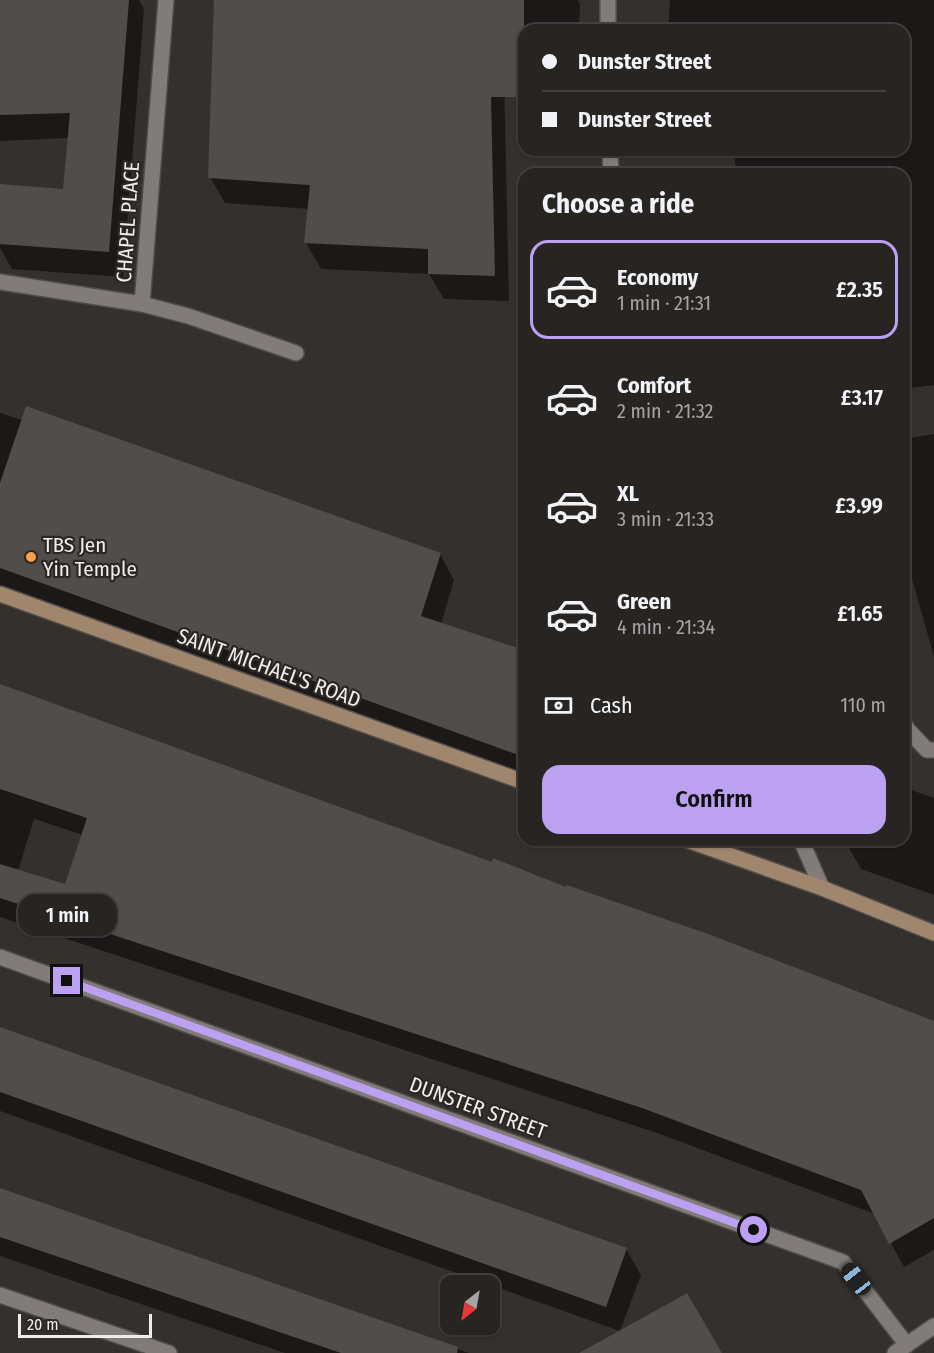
<!DOCTYPE html>
<html lang="en">
<head>
<meta charset="utf-8">
<style>
	:root { --surface:#272422; --page:#2f2c2a; --text:#f1f3f6; --muted:#a4a4a5; --line:#434140; --accent:#bca0f2 }
	body { margin:0; font-family:"Fira Sans Condensed",sans-serif; background:var(--page); color:var(--text); height:100vh; display:flex; flex-direction:column; font-size:22px; white-space:nowrap }
	* { box-sizing:border-box; margin:0 }
	p { font-size:20px; color:var(--muted) }
	.icon { flex:none; width:33px; height:33px; fill:none; stroke:currentColor; stroke-width:2; stroke-linecap:round; stroke-linejoin:round }
	.map { position:relative; flex:1; overflow:hidden }
	.sheet { position:absolute; left:518px; top:168px; width:392px; height:678px; display:flex; flex-direction:column; background:var(--surface); border-radius:18px; box-shadow:0 2px 4px #0004,0 0 0 2px var(--line) }
	.sheet>* { flex:none }
	.hud { position:absolute; left:518px; top:24px; width:392px; height:132px; border-radius:18px; box-shadow:0 2px 4px #0004,0 0 0 2px var(--line); display:grid; align-content:center; height:132px; padding:0 24px; background:var(--surface) }
	.needle { width:39px; rotate:211deg }
	.controls { position:absolute; left:440px; top:1275px; display:grid; gap:12px }
	.controls a { display:grid; place-items:center; width:60px; height:60px; border-radius:12px; background:var(--surface); box-shadow:0 2px 4px #0004,0 0 0 2px var(--line); font-size:30px }
	.scale { position:absolute; left:18px; bottom:15px; width:134px; box-sizing:border-box; padding-left:6px; border:3px solid #f0edeb; border-top:0; font-size:16px; line-height:21px; white-space:nowrap; color:#f0edeb; -webkit-text-stroke:4px #2a2724; paint-order:stroke }
	.end { position:absolute; width:27px; height:27px; margin:-14px; border:8px solid #bca0f2; background:#111; box-shadow:0 0 0 3px #111 }
	.from { border-radius:50% }
	.bubble { position:absolute; height:42px; border-radius:18px; background:var(--surface); box-shadow:0 2px 4px #0004,0 0 0 2px var(--line); font-size:20px; font-weight:600; line-height:42px; text-align:center }
	.car { position:absolute; width:18px; height:36px; margin:-18px -9px; border-radius:8px; box-shadow:0 0 4px 2px #0007; background:linear-gradient(#222 24%,#8ab4d8 0 40%,#222 0 76%,#8ab4d8 0 86%,#222 0) }
	.hud b { display:flex; align-items:center; gap:21px; height:57px; font-size:22px }
	.hud b+b { border-top:2px solid var(--line) }
	.hud i { width:15px; height:15px; background:var(--text) }
	ul { padding:0; list-style:none }
	li { display:flex; align-items:center; gap:18px; height:99px; margin:0 12px 9px; padding:0 12px; border:3px solid transparent; border-radius:18px }
	li div { flex:1 }
	li b { display:block; font-size:22px }
	li em { font-style:normal; font-weight:600 }
	li.active { border-color:var(--accent) }
	li>.icon { width:54px; height:54px; stroke-width:1.5 }
	h2 { padding:0 24px; font-size:27px; line-height:72px }
	.pay { display:flex; align-items:center; gap:15px; height:66px; padding:0 24px; font-size:22px }
	.pay p { margin-inline-start:auto }
	.button { display:flex; gap:12px; margin-top:auto; padding:12px 24px }
	.button a { flex:1; height:69px; border-radius:18px; background:var(--accent); color:#111; font-size:24px; font-weight:600; line-height:69px; text-align:center }
	.map>svg:first-child { display:block }
</style>
</head>
<body>
<div class="map">
<svg width="934" height="1353" viewBox="0 0 934 1353">
	<rect width="100%" height="100%" fill="#34302d"/>
	<g fill="#0007" fill-rule="evenodd">
		<polygon points="0,0 139,0 144,9 123,277 12,269 0,248 0,215 65,191 69,138 0,141"/>
		<polygon points="216,0 578,0 580,4 579,30 524,30 504,75 509,301 444,299 429,274 321,269 306,243 309,209 225,203 210,177"/>
		<polygon points="670,0 934,0 934,385 903,389 903,174 736,174 734,150 903,150 903,30 668,30"/>
		<polygon points="0,413 440,554 454,580 441,624 524,652 524,776 0,587"/>
		<polygon points="934,434 934,657 903,547 903,439"/>
		<path d="M0,685L934,1023V1250L904,1267L875,1214L657,1133L0,917ZM34,819L83,835L66,886L18,871Z"/>
		<polygon points="903,787 934,798 934,895 861,869 849,848 852,840 903,840"/>
		<polygon points="0,1028 626,1249 641,1275 620,1331 0,1111"/>
		<polygon points="0,1189 469,1353 285,1353 0,1256"/>
	</g>
	<g fill="#514d4a">
		<polygon points="0,0 129,0 109,252 0,244 0,184 63,189 70,113 0,115"/>
		<polygon points="214,0 524,0 524,97 491,97 495,276 428,274 428,249 304,243 310,185 208,178"/>
		<polygon points="26,406 441,553 421,616 524,650 524,757 0,568 0,483"/>
		<polygon points="0,684 492,862 493,858 566,887 567,885 708,934 934,1021 934,1218 889,1244 861,1190 642,1108 0,898 0,864 65,884 87,818 0,789"/>
		<polygon points="0,1027 627,1248 606,1307 0,1092"/>
		<polygon points="0,1188 458,1347 457,1353 341,1353 0,1237"/>
		<polygon points="687,1293 722,1353 579,1353 673,1301"/>
	</g>
	<g fill="none" stroke-linecap="round" stroke-linejoin="round">
		<g stroke="#4f4b49" stroke-width="18">
			<g id="lane">
				<polyline points="608,0 608,30"/>
				<polyline points="610,150 611,174"/>
				<polyline points="142,304 188,316 296,353"/>
				<polyline points="903,722 908,730 927,750 934,750"/>
				<polyline points="801,840 822,888"/>
			</g>
		</g>
		<g stroke="#4f4b49" stroke-width="18">
			<g id="street">
				<polyline points="0,282 142,304 166,0"/>
				<polyline points="0,957 843,1262 907,1345"/>
				<polyline points="0,1295 169,1353"/>
				<polyline points="895,1353 934,1326"/>
			</g>
		</g>
		<g stroke="#4f4b49" stroke-width="18">
			<g id="secondary">
				<polyline points="0,594 524,782"/>
				<polyline points="687,840 822,888 934,933"/>
			</g>
		</g>
		<use href="#lane" stroke="#817c79" stroke-width="15"/>
		<use href="#street" stroke="#817c79" stroke-width="15"/>
		<use href="#secondary" stroke="#a1866e" stroke-width="15"/>
	</g>
	<g fill="none" stroke-linecap="round" stroke-linejoin="round">
		<polyline stroke="#bca0f2" stroke-width="8" points="67,981 754,1230"/>
	</g>
	<circle fill="#f9a04d" stroke="#2a2724" stroke-width="2" cx="31" cy="557" r="6"/>
	<g text-anchor="middle" stroke-width="4.5" stroke-linejoin="round" paint-order="stroke">
		<g font-size="21" fill="#f0edeb" stroke="#2a2724">
			<text transform="translate(128 222) rotate(-86)" y="7">CHAPEL PLACE</text>
			<text transform="translate(269 668) rotate(20)" y="7">SAINT MICHAEL'S ROAD</text>
			<text transform="translate(478 1108) rotate(20)" y="7">DUNSTER STREET</text>
		</g>
		<g font-size="21" fill="#f0edeb" stroke="#2a2724" text-anchor="start">
			<text x="43" y="552">TBS Jen<tspan x="43" dy="24">Yin Temple</tspan></text>
		</g>
	</g>
</svg>
<div class="controls">
<a><svg class="needle" viewBox="-14 -14 28 28"><path d="M0-13l5 13h-10z" fill="#e53935"/><path d="M0 13l5-13h-10z" fill="#a4a4a5"/></svg></a>
</div>
<div class="scale">20 m</div>
<i class="end from" style="left:754px;top:1230px"></i>
<i class="end" style="left:67px;top:981px"></i>
<div class="bubble" style="left:18px;top:894px;width:99px">1 min</div>
<i class="car" style="left:856px;top:1279px;rotate:322deg"></i>
<div class="hud">
<b><i class="from"></i>Dunster Street</b>
<b><i></i>Dunster Street</b>
</div>
<section class="sheet">
<h2>Choose a ride</h2>
<ul>
<li class="active"><svg class="icon" aria-label="car" viewBox="0 0 24 24"><path d="M5 17H2v-5l4-1 3-4h7l3 4 3 1v5h-3M9 17h6M6 11h13"/><circle cx="7" cy="17" r="2"/><circle cx="17" cy="17" r="2"/></svg><div><b>Economy</b><p>1 min · 21:31</p></div><em>£2.35</em></li>
<li><svg class="icon" aria-label="car" viewBox="0 0 24 24"><path d="M5 17H2v-5l4-1 3-4h7l3 4 3 1v5h-3M9 17h6M6 11h13"/><circle cx="7" cy="17" r="2"/><circle cx="17" cy="17" r="2"/></svg><div><b>Comfort</b><p>2 min · 21:32</p></div><em>£3.17</em></li>
<li><svg class="icon" aria-label="car" viewBox="0 0 24 24"><path d="M5 17H2v-5l4-1 3-4h7l3 4 3 1v5h-3M9 17h6M6 11h13"/><circle cx="7" cy="17" r="2"/><circle cx="17" cy="17" r="2"/></svg><div><b>XL</b><p>3 min · 21:33</p></div><em>£3.99</em></li>
<li><svg class="icon" aria-label="car" viewBox="0 0 24 24"><path d="M5 17H2v-5l4-1 3-4h7l3 4 3 1v5h-3M9 17h6M6 11h13"/><circle cx="7" cy="17" r="2"/><circle cx="17" cy="17" r="2"/></svg><div><b>Green</b><p>4 min · 21:34</p></div><em>£1.65</em></li>
</ul>
<div class="pay"><svg class="icon" aria-label="cash" viewBox="0 0 24 24"><path d="M3 7h18v10H3z"/><circle cx="12" cy="12" r="2"/></svg>Cash<p>110 m</p></div>
<div class="button"><a>Confirm</a></div>
</section>
</div>
</body>
</html>
